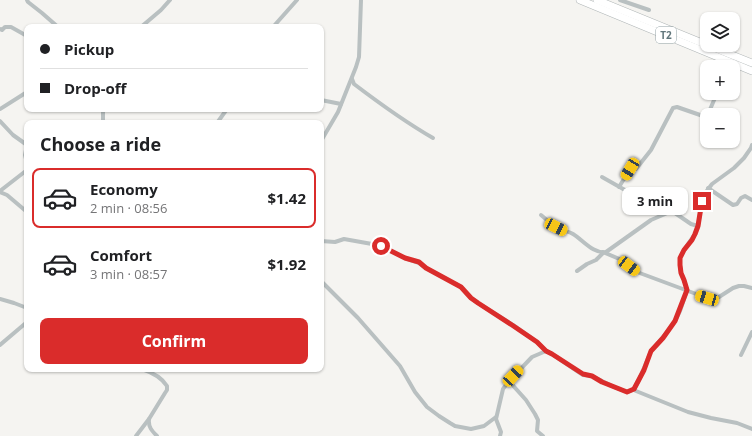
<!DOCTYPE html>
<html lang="en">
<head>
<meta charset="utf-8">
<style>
	:root { --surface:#fff; --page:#f2f2f2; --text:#202124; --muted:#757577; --line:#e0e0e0; --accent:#da2c2b }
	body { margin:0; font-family:"Open Sans",sans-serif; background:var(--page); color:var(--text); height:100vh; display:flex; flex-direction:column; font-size:15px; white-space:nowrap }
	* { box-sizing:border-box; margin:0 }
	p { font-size:13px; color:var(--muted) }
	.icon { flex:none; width:22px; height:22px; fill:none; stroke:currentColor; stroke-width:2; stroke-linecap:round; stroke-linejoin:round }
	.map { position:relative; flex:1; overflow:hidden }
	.panel { position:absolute; left:24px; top:120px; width:300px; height:252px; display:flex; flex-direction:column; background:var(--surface); border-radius:8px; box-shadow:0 1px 3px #0004 }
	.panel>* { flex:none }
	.banner { position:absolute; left:24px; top:24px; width:300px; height:88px; border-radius:8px; box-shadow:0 1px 3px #0004; display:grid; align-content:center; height:88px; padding:0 16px; background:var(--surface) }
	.controls { position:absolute; left:700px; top:12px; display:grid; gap:8px }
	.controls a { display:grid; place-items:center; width:40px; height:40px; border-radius:8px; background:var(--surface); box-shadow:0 1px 3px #0004; font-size:20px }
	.end { position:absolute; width:18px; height:18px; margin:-9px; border:5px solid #da2c2b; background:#fff; box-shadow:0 0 0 2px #fff }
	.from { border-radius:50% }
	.bubble { position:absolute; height:28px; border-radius:8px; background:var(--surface); box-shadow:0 1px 3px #0004; font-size:13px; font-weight:700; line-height:28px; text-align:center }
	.car { position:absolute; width:12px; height:24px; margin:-12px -6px; border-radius:5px; box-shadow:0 0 3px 1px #0007; background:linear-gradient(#f5c518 24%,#345 0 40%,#f5c518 0 76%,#345 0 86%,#f5c518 0) }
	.banner b { display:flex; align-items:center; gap:14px; height:38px; font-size:15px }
	.banner b+b { border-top:1px solid var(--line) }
	.banner i { width:10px; height:10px; background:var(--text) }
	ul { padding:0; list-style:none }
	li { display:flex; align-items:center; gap:12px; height:60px; margin:0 8px 6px; padding:0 8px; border:2px solid transparent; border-radius:8px }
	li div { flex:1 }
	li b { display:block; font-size:15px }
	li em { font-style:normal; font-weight:700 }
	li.on { border-color:var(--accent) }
	li>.icon { width:36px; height:36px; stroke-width:1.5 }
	h2 { padding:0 16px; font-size:18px; line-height:48px }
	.action { display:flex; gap:8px; margin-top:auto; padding:8px 16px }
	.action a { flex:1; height:46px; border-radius:8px; background:var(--accent); color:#fff; font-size:16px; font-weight:700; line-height:46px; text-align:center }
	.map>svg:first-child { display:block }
</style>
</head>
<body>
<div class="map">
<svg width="752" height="436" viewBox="0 0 752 436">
	<rect width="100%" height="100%" fill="#f5f4f1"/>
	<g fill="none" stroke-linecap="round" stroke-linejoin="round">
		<g stroke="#afb5b6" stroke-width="8">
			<g id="trunk">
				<polyline points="580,0 752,71"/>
				<polyline points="597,0 707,45"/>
				<polyline points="707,45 752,63"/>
			</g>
		</g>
		<g stroke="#b9c0c1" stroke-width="4">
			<polyline points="27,0 28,2 42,13 58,27"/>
			<polyline points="620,0 649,10"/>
			<polyline points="141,27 161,10 170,0"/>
			<polyline points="273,27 297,0"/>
			<polyline points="0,29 2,30 5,27 11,27 27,36"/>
			<path d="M352,79L354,84C379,103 405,122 433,138"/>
			<polyline points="321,100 341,104"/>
			<polyline points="0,109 27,92"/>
			<polyline points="0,121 13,135 27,145 25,155 27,163"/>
			<polyline points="103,123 103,109"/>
			<polyline points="217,123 227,109"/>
			<polyline points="321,141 338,112 356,67 359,57 361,0"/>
			<polyline points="602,177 632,194 645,200 672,211"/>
			<polyline points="619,187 630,169 631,168 636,169 651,150 673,108 677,107 703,116 709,112 717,93"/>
			<polyline points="708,188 733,205 737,204 741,198 745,196 752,200"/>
			<polyline points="0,191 27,170"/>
			<polyline points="0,192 7,195 27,212"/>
			<path d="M541,215C546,219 551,224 556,227C561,231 568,231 573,234C583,240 593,254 606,252L651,220L672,211L691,224L698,226"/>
			<polyline points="321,241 335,242 344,239 372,244 381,246 405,258 419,263 426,268 461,287 471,298 478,303 513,325 537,342 546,351 552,354 577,371 583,375 592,376 614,387 627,392 630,391 634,389 639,380 651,351 668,331 675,321 680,311 687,290 684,280 681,273 680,265 680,258 684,250 695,234 698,226 702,201 706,192 712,184 734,168 744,158 751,148 752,145"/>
			<polyline points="603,252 624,261 637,272 707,298 719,297 733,288 739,286 744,286 752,288"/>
			<polyline points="577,271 587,264 596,260 603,253"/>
			<polyline points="321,281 358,318 400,366 415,392 427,407 439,416 450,423 455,426 471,429 484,426 496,417"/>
			<polyline points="0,299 14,303 27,308"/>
			<polyline points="0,345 27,322"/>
			<polyline points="741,355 752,332"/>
			<path d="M142,369C151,372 162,378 167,386V390L165,393L149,419C148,427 152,431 157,436"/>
			<polyline points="509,381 526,400 535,414 538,420 537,431 543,436"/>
			<polyline points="634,389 636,391 688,412 711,418 737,423 752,429"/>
			<polyline points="136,436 149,419"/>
			<polyline points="500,436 501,432 496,419 503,389 509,381 532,357 546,351"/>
		</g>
		<use href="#trunk" stroke="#fff" stroke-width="7"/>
	</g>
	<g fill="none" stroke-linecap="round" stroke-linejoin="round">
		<polyline stroke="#da2c2b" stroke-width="5" points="381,246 405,258 419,262 426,268 461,287 471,298 478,303 512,325 537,342 546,351 552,354 583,374 592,376 602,382 627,392 634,389 644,370 651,351 663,338 675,321 687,290 684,280 681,273 680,265 680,258 684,250 692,240 695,234 698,226 702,201"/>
	</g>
	<g text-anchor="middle" stroke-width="4" stroke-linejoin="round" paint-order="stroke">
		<rect fill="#fff" stroke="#909fa3" stroke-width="1" x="656" y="27" width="20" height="16" rx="3"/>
		<g font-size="10" font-weight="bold" fill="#61767b">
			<text x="666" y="39">T2</text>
		</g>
	</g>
</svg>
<div class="controls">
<a><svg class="icon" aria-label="layers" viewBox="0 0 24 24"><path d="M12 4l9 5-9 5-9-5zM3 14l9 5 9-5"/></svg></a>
<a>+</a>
<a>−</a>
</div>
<i class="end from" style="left:381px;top:246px"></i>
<i class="end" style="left:702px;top:201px"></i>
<div class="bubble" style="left:622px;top:187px;width:66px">3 min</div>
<i class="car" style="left:630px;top:169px;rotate:211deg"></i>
<i class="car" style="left:556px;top:227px;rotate:116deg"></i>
<i class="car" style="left:629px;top:266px;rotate:127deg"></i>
<i class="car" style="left:707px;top:298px;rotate:286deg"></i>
<i class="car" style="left:513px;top:376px;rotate:43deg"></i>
<div class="banner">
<b><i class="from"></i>Pickup</b>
<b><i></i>Drop-off</b>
</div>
<section class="panel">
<h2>Choose a ride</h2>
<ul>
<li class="on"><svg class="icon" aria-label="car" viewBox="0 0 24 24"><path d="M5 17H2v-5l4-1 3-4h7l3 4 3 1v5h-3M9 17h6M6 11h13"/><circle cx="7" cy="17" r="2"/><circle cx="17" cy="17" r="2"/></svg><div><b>Economy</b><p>2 min · 08:56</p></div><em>$1.42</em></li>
<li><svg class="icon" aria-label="car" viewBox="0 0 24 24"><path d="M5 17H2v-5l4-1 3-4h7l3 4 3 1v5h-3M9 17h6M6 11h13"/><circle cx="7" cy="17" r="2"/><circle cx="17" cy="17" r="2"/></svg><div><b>Comfort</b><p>3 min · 08:57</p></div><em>$1.92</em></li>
</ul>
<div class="action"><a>Confirm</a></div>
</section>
</div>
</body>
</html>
